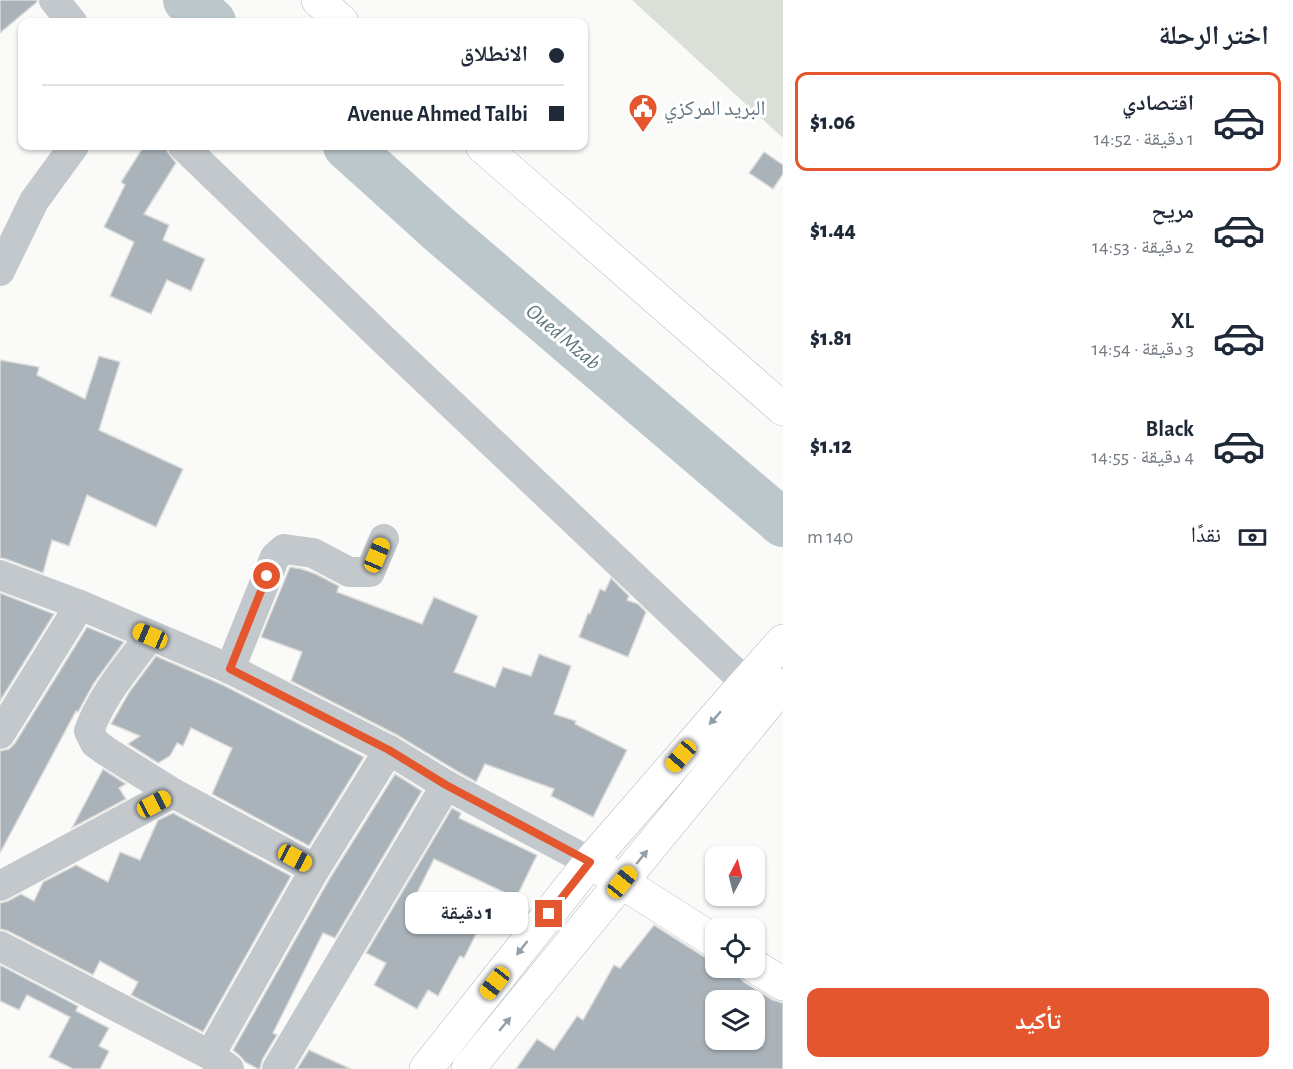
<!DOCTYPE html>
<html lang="ar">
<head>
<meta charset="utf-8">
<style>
	:root { --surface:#fff; --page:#f6f6f7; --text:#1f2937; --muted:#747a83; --line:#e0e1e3; --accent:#e4572e }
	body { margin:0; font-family:"Alegreya Sans","Noto Naskh Arabic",sans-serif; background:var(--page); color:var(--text); direction:rtl; height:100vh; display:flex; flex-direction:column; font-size:22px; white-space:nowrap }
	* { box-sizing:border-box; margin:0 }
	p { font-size:20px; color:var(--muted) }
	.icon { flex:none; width:33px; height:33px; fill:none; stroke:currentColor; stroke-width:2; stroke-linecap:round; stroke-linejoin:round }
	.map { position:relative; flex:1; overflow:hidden; direction:ltr }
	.details { display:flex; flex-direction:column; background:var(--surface); width:510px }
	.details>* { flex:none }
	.top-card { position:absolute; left:18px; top:18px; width:570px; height:132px; border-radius:12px; box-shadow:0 2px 4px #0004; direction:rtl; display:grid; align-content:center; height:132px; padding:0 24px; background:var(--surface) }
	.needle { width:39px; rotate:7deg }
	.fabs { position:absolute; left:705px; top:846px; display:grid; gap:12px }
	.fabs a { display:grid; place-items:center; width:60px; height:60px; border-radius:12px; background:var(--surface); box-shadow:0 2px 4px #0004; font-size:30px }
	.end { position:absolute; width:27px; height:27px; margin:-14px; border:8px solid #e4572e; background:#fff; box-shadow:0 0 0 3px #fff }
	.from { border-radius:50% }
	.bubble { position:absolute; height:42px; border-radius:12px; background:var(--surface); box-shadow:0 2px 4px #0004; font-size:20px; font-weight:800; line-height:42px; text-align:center; direction:rtl }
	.car { position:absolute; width:18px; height:36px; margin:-18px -9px; border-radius:8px; box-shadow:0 0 4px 2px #0007; background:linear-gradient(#f5c518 24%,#345 0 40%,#f5c518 0 76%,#345 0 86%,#f5c518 0) }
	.top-card b { display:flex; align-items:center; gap:21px; height:57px; font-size:22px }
	.top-card b+b { border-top:2px solid var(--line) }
	.top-card i { width:15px; height:15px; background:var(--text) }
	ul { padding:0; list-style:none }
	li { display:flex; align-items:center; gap:18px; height:99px; margin:0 12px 9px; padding:0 12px; border:3px solid transparent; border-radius:12px }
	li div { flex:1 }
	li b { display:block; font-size:22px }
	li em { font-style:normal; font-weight:800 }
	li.on { border-color:var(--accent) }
	li>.icon { width:54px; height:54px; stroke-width:1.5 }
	h2 { padding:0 24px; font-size:27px; line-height:72px }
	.pay { display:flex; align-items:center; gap:15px; height:66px; padding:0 24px; font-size:22px }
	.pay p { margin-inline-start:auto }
	.action { display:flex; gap:12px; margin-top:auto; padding:12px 24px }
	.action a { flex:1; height:69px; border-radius:12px; background:var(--accent); color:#fff; font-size:24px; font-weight:800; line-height:69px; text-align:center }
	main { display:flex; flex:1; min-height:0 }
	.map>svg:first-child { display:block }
</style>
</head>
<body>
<main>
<section class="details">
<h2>اختر الرحلة</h2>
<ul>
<li class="on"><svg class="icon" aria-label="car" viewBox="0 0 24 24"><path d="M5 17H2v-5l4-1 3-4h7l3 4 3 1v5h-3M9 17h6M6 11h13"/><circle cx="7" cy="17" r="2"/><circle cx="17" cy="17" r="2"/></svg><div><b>اقتصادي</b><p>1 دقيقة · 14:52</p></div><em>$1.06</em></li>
<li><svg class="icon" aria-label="car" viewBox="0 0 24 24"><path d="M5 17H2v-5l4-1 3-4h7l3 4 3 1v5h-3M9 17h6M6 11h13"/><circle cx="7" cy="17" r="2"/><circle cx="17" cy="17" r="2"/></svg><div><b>مريح</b><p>2 دقيقة · 14:53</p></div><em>$1.44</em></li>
<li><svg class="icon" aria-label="car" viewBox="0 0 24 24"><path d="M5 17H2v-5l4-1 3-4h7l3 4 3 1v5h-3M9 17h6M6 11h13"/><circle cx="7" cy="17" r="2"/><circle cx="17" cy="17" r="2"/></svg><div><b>XL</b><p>3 دقيقة · 14:54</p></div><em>$1.81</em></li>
<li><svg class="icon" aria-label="car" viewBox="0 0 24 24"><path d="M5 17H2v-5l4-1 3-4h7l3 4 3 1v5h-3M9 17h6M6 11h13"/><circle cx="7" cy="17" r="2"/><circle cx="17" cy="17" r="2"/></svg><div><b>Black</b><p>4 دقيقة · 14:55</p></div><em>$1.12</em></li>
</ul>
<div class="pay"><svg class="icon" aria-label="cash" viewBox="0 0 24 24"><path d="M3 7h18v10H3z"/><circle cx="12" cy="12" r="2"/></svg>نقدًا<p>140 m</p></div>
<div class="action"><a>تأكيد</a></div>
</section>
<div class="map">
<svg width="783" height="1069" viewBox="0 0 783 1069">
	<rect width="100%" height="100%" fill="#fafaf8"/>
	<polygon fill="#dadfd7" points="632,0 783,0 783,138"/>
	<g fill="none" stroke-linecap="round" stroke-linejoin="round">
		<g stroke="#bbc7cb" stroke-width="48">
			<polyline points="187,0 212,22"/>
			<polyline points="347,146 441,231 783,523"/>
		</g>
	</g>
	<g fill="#aab3b9" stroke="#dcdcda" stroke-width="1.5" fill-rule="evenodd">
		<polygon points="0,0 37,0 37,2 0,33"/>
		<polygon points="144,146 166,146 167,151 176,163 144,214 169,225 163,240 205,259 191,291 167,280 151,314 110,296 134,242 104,227 125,185 121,182"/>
		<polygon points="764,152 783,165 783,174 773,189 749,173"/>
		<polygon points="99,356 120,362 99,430 183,469 156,527 87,495 69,546 52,540 43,573 6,559 0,558 0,360 39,367 37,375 85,399"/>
		<polygon points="290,567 302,569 316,574 339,586 337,592 422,624 434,597 478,616 454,672 495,687 503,667 531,676 539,654 571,666 554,714 576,721 575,724 627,750 593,817 551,796 554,789 485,764 476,782 455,770 397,735 291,681 302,652 261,637"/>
		<polygon points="611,578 629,596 627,600 638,604 646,612 628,657 579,637 588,613 590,614 600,589 605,591"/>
		<polygon points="0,593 54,614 0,701"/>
		<polygon points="87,627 124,642 94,683 78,712 76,711 0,853 0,751 9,749 15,743"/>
		<polygon points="156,656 223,685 364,757 309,846 212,794 232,748 191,728 183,746 177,743 170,756 158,763 128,744 140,736 111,724 130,691"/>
		<polygon points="103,769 126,784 119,788 126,799 72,828"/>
		<polygon points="395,774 422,791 335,938 323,933 273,1033 277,1035 262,1060 260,1069 258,1069 245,1062 240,1056 233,1050 330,878"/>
		<polygon points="452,808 461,813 459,818 537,855 516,898 434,859 413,901 477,932 464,958 460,956 438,996 428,990 417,1009 374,985 386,963 366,953"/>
		<polygon points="173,813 291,876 203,1032 131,995 138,982 100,961 93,975 8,931 0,929 0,903 8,901 21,894 34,901 43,882 76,865 108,882 120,852 140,860 158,820"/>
		<path d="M654,925L706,958L716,961V968H734L738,975L744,982L773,1000L783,1003V1069H516L537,1039L554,1050L577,1016L583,1020L614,965L620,968ZM716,1000H754V1040H716Z"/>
		<polygon points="0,965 78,1006 76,1011 109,1028 99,1046 109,1051 100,1069 73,1069 49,1057 70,1017 27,995 19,1010 0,1001"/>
		<polygon points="309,1050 351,1069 297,1069"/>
	</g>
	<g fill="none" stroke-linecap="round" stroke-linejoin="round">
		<g stroke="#b3babf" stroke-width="34">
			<g id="secondary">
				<polyline points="318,0 342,22"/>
				<polyline points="482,146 783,409"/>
				<polyline points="603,870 716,942"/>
				<polyline points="754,966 783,984"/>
				<polyline points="426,1069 590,862 727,704 783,641"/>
				<polyline points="468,1069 783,685"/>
			</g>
		</g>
		<g stroke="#c3c8cc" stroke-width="30">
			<polyline points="54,0 72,22"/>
			<polyline points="183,146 388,344 746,683"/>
			<polyline points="0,271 34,201 74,146"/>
			<polyline points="0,575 80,605 230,669 389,750 446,785 590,862"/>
			<path d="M150,636C128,666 102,695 89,731L95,743L106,751L173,793L315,869"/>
			<polyline points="230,669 275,557 284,549 313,553 349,572 370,572 384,539"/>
			<polyline points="0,734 80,605"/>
			<polyline points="0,886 173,793"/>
			<polyline points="0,946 210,1055 229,1069"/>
			<polyline points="210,1055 315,869 389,750"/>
			<polyline points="277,1069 446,785"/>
		</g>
		<use href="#secondary" stroke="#fff" stroke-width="33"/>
	</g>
	<defs><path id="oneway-solid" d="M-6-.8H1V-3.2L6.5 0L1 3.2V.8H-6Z" transform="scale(1.5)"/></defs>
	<g fill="#939fa8">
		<use href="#oneway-solid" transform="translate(715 718) rotate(131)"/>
		<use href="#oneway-solid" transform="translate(642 857) rotate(-51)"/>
		<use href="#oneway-solid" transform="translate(522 948) rotate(128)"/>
		<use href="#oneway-solid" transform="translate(505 1024) rotate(-50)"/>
	</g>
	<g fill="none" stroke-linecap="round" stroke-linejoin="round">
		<polyline stroke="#e4572e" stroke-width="8" points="267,576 230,669 389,750 446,785 590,862 549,914"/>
	</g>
	<defs>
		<g id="civic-pin" transform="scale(1.5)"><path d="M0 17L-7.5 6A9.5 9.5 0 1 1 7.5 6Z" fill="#e4572e" stroke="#fff"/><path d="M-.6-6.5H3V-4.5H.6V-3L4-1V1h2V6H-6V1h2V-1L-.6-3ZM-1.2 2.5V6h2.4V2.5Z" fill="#fff"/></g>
	</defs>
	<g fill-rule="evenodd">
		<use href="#civic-pin" x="643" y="108"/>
	</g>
	<g text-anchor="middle" stroke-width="6" stroke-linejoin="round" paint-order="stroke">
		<g font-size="21" fill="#657683" stroke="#fff" text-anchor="start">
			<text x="664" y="115">البريد المركزي</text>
		</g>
		<g font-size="22" font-style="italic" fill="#60757c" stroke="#fff">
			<text transform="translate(564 336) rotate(40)" y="8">Oued Mzab</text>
		</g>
	</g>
</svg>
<div class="fabs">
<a><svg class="needle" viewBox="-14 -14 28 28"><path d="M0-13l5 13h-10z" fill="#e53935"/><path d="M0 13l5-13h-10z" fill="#747a83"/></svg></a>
<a><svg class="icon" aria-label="locate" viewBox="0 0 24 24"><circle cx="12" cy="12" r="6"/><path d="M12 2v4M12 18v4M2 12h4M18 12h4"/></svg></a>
<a><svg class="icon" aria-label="layers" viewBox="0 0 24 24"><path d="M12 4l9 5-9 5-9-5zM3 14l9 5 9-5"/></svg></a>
</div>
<i class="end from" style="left:267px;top:576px"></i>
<i class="end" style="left:549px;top:914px"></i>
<div class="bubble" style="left:405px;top:892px;width:123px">1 دقيقة</div>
<i class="car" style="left:377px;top:555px;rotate:23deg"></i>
<i class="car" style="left:150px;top:636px;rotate:293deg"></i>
<i class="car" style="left:681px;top:756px;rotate:221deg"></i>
<i class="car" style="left:154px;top:804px;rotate:62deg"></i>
<i class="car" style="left:295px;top:858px;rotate:118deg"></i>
<i class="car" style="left:622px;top:882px;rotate:39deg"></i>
<i class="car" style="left:495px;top:983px;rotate:218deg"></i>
<div class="top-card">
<b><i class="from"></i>الانطلاق</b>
<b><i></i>Avenue Ahmed Talbi</b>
</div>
</div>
</main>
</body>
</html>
